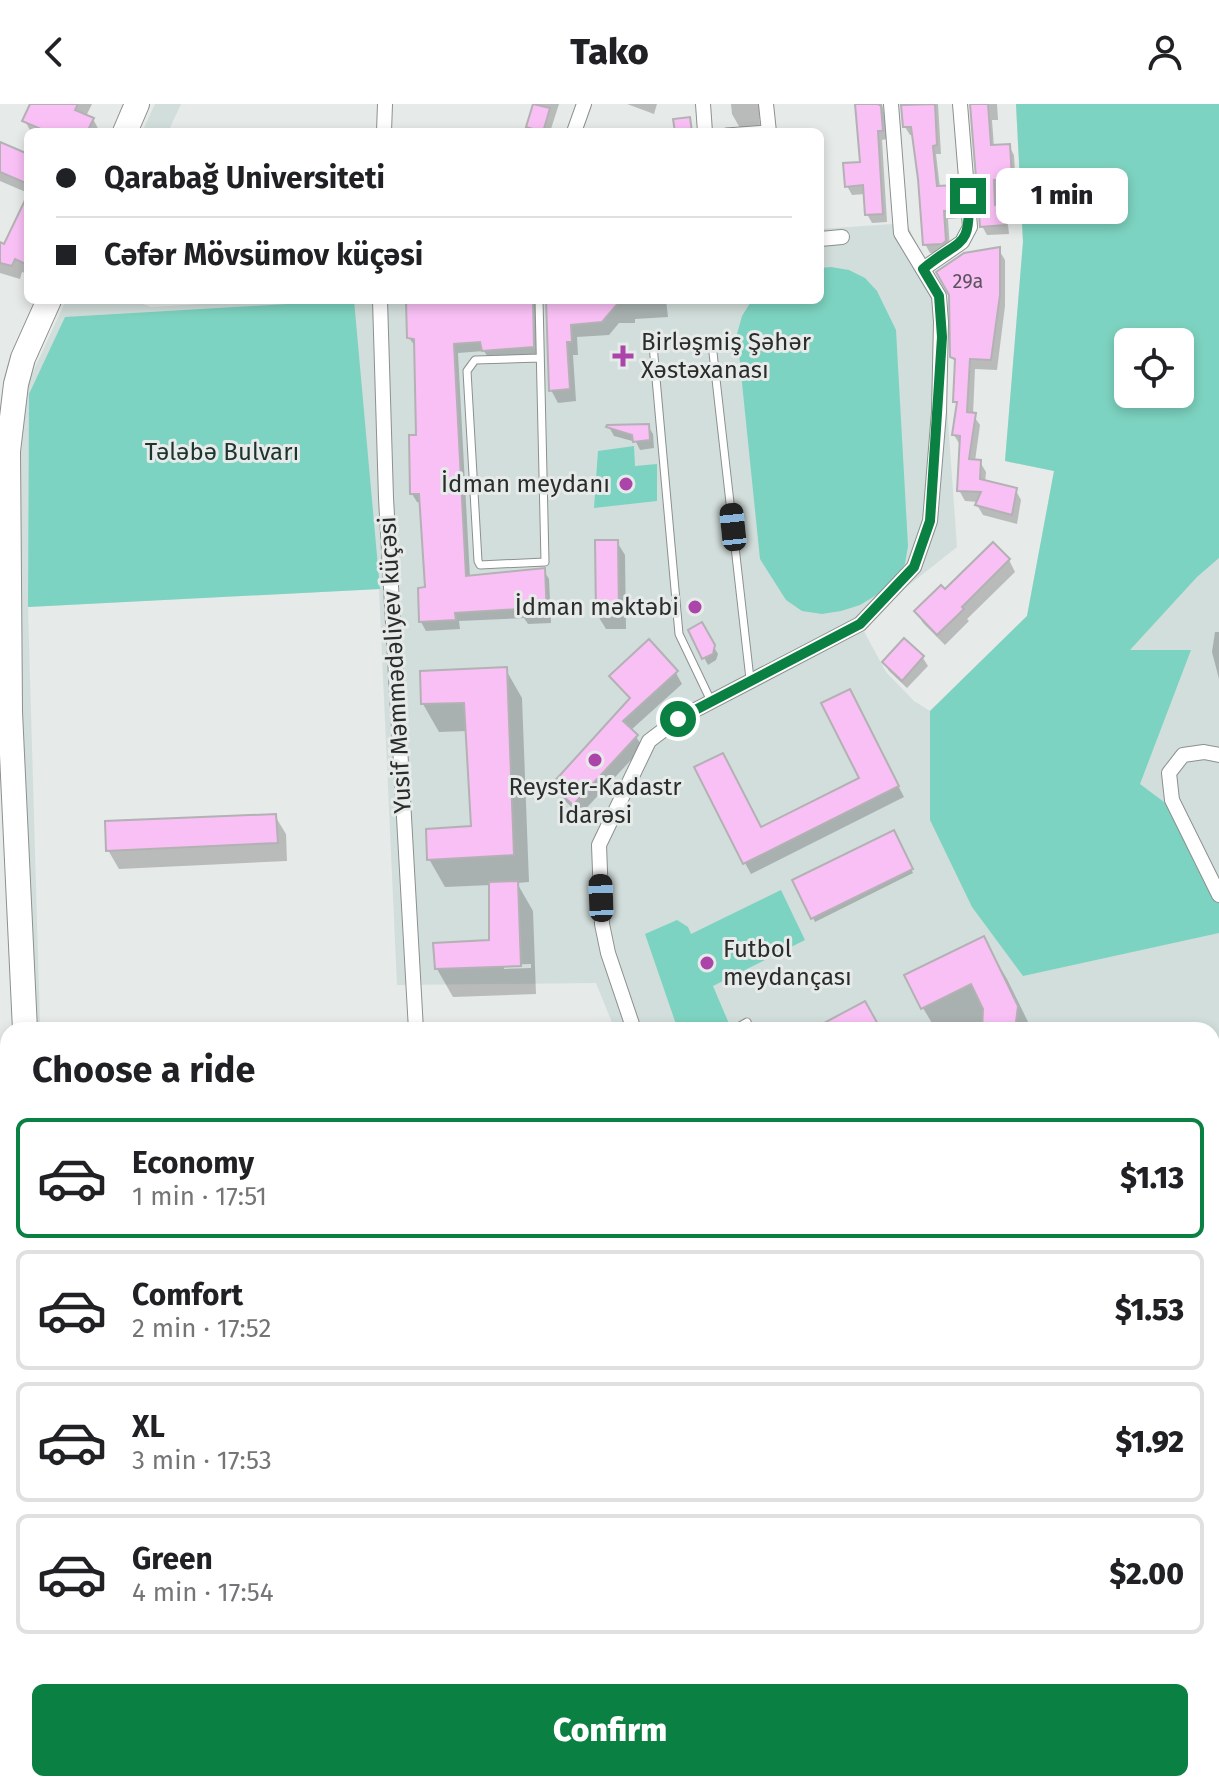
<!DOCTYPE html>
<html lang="en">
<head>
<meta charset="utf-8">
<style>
	:root { --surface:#fff; --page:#f6f6f6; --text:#202124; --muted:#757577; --line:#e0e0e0; --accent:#0b8043 }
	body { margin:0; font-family:"Fira Sans",sans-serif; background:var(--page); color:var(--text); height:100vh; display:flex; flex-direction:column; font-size:30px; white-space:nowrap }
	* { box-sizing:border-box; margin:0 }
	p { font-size:26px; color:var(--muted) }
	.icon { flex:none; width:44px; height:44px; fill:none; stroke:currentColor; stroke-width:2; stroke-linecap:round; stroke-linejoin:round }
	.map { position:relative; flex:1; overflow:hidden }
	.panel { position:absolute; left:0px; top:918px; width:1220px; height:770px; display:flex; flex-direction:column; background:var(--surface); border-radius:24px 24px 0 0; box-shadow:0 4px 12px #0003 }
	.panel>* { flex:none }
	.hud { position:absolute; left:24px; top:24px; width:800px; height:176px; border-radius:12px; box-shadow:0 4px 12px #0003; display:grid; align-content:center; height:176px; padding:0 32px; background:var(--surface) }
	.tools { position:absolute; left:1114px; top:224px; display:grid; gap:16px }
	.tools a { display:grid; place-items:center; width:80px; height:80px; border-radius:12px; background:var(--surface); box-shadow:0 4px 12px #0003; font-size:40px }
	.end { position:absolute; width:36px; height:36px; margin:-18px; border:10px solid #0b8043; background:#fff; box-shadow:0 0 0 4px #fff }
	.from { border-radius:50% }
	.bubble { position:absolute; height:56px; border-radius:12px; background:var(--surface); box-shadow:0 4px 12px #0003; font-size:26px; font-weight:800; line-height:56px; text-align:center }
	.car { position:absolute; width:24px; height:48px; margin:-24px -12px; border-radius:10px; box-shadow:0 0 6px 2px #0007; background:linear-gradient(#222 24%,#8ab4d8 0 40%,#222 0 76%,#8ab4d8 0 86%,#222 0) }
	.hud b { display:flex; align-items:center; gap:28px; height:76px; font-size:30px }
	.hud b+b { border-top:2px solid var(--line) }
	.hud i { width:20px; height:20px; background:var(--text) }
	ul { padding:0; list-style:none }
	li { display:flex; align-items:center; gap:24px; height:120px; margin:0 16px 12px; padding:0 16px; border:4px solid var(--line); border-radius:12px }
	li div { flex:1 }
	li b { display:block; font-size:30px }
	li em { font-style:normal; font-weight:800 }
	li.on { border-color:var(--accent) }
	li>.icon { width:72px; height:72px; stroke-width:1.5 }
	h2 { padding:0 32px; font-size:36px; line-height:96px }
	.cta { display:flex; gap:16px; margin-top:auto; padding:16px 32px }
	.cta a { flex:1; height:92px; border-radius:12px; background:var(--accent); color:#fff; font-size:32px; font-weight:800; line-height:92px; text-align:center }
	header { display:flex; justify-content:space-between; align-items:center; height:104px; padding:0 32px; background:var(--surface); font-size:36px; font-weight:800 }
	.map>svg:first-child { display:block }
</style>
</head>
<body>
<header><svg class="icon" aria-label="back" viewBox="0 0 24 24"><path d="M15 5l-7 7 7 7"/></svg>Tako<svg class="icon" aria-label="person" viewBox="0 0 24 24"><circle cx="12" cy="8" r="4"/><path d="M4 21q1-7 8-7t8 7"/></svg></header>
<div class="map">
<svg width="1219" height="1687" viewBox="0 0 1219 1687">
	<rect width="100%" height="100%" fill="#e6eae9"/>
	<g fill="#d2dedb" fill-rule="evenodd">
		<polygon points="155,0 181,0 168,28 142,28"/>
		<path d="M1016,0H1219V1140L1212,1139V926H615L596,879L397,881L379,485L28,503L40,922L47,926H32L18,503L22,292L66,196H131L151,203L271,196H820V125L907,119L939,192L957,443L860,520L886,568L914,597L930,607L1027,512L1054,367L1005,357L1023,138ZM1128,238H1180V290H1128Z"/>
	</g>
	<g fill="#7dd3c1" fill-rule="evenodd">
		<path d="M1016,0H1219V454L1197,473L1130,546H1191L1140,680L1168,701L1219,794V829L1023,872L972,803L930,716V607L1027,512L1054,367L1005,357L1023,138ZM1128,238H1180V290H1128Z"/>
		<polygon points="831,163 849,166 865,174 877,187 896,226 908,442 905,460 888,484 860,501 841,507 822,510 802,507 786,496 760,455 737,230 742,212 752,196 820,196 820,164"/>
		<polygon points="354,196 380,485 28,503 29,290 65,213"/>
		<polygon points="634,342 635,362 657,360 657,397 594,404 598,347"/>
		<polygon points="781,786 805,836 713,882 730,922 723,926 678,926 645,830 677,816 688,823 691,830"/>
		<polygon points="0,1039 8,1040 8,1106 1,1108"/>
		<rect x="0" y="1217" width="4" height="107"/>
		<polygon points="0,1332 3,1332 4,1421 0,1421"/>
		<polygon points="0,1432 3,1432 6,1658 0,1658"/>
	</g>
	<g fill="#0003" fill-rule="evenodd">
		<polygon points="43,0 92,0 86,12 93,15 100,28 31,28 25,17"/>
		<polygon points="535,0 559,0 550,28 526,28"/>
		<polygon points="627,0 657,0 654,10"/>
		<polygon points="731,0 759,0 760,23 740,24 732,10"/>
		<polygon points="857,0 882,0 885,13 887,35 882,36 887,118 872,119 867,110 865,90 852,91 847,82 862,59"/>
		<polygon points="907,0 938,0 941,50 936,50 940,84 955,83 961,92 962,114 948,115 950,146 947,148 930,149 925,140 914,31 910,31 905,23"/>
		<polygon points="972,0 997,0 998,16 992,16 994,43 1009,42 1014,51 1016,83 997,84 999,103 1003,102 1007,111 1009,130 987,131 982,122"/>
		<polygon points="0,41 28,53 28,89 0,77"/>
		<polygon points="28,95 28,170 22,168 20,175 0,169 0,140 5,142"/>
		<polygon points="999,146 1005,156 1005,202 997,266 975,265 973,311 980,321 975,357 980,358 986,368 985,379 1015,385 1021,396 1017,420 983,411 977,401 979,398 965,397 959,386 960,341 954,331 958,303 955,297 957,261 952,253"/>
		<polygon points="492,196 534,196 538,203 538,252 489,255 484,247 458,249 470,474 544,467 549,475 551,519 528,520 524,514 459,517 460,525 426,527 421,518 420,486 427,485 421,399 417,398 412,390 418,333 416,243 409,234"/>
		<polygon points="546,196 666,196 668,213 635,215 635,219 619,219 609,231 577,233 578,251 573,251 576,297 558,299 551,286"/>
		<polygon points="648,322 653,330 654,344 640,346 636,338 614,332 609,323"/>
		<polygon points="617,438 625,451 626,525 606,525 598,512"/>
		<polygon points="993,441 1009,456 1015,468 967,515 969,517 945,541 923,519 917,508 945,488"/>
		<polygon points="701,521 718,550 716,556 708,561 690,527"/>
		<polygon points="1215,528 1219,528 1219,575 1212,548"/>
		<polygon points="904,536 923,554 928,562 907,584 889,567 884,558"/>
		<path d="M506,566L522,594L529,778L517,779L533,807L536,890L453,893L437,865L491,838V781L445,783L429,755L473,724L468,627L439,628L423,600ZM531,860V864L504,865V861Z"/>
		<polygon points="676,569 682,580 631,626 643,643 580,711 560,692 553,681 631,596 612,572"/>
		<polygon points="855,598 904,693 751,770 745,759 761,726 862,675"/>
		<polygon points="275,712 286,730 287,757 119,765 108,746"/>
		<polygon points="893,728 913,769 815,818 794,777"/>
		<polygon points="983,835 1007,875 1032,926 936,926 923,904"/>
		<polygon points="1212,1292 1219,1293 1219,1331 1212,1319"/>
		<polygon points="1214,1478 1219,1487 1219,1512 1212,1499 1212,1480"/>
		<polygon points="1219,1518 1219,1558 1212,1540 1212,1520"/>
		<polygon points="1219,1629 1219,1649 1212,1635"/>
		<rect x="51" y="1680" width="47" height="7"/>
		<rect x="149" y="1680" width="46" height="7"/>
		<polygon points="275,1680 302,1680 290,1682 289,1687 270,1687"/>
		<polygon points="327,1680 359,1680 363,1687 334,1687"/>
		<polygon points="706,1680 823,1680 815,1687 711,1687"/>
		<polygon points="834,1680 1016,1680 1014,1687 827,1687"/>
	</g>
	<g fill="#f9c0f5" stroke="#b3b1b3" stroke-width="2">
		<polygon points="30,0 78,0 75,6 94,14 87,28 40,28 41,25 22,17"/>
		<polygon points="533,0 550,4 543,28 526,23"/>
		<polygon points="855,0 878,0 881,2 883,27 878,27 883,110 865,111 863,81 845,83 843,59 860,58"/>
		<polygon points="935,0 937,41 933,42 937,82 957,81 959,106 944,107 946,137 942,140 923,141 918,75 911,23 903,23 901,1"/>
		<polygon points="970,0 988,0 991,41 1010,40 1012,75 994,76 995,101 1004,100 1005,121 980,123"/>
		<polygon points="690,13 692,28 675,28 673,15"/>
		<polygon points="0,38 28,50 28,80 0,68"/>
		<polygon points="28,90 28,161 15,155 12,162 0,159 0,138 4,140"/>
		<polygon points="1000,143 1000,191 991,256 970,255 967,308 976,309 969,355 981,356 980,375 1017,384 1012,411 975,401 981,388 957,387 960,332 952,331 957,298 953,298 955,255 950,253 949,191 936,168 964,149"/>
		<polygon points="452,196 533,196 534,243 482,247 480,238 454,240 466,472 545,464 547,511 521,512 520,505 455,509 456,516 419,518 418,484 425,483 419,390 410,390 409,331 416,331 414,235 407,234 406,198"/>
		<polygon points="546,196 621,196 602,218 571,221 572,238 567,238 570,285 549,287"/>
		<polygon points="649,320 650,336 633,338 632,331 606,323 607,321"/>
		<polygon points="595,436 618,436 619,512 596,512"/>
		<polygon points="993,438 1010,455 962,503 964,505 937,531 914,507 941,481 945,485"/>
		<polygon points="702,518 715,541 713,550 702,555 688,526"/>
		<polygon points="904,534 924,552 902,577 882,558"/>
		<polygon points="649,535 678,567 623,617 638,631 573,701 551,681 630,594 609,572"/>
		<polygon points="507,563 514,751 427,756 426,725 471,722 464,599 421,600 420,567"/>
		<polygon points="850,585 899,682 743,760 694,663 723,649 761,723 859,674 821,599"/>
		<polygon points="276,710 278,739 106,747 105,717"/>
		<polygon points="894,726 913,765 811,815 792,776"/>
		<polygon points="518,777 521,862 435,865 433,839 489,836 489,778"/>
		<polygon points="984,832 1018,902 1015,926 982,926 983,905 971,880 921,905 904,871"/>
		<polygon points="865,897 879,922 872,926 811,926"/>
	</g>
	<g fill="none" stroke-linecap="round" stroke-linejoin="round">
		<g stroke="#8c908f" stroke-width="9">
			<g id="lane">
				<polyline points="726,28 769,25"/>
				<polyline points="539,196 545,458 480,461 478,457 467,267 475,256 540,254"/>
				<polyline points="712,240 750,575"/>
				<polyline points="653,241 679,530 711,597"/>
				<polyline points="733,926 747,918 751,926"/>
				<polyline points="111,1680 111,1687"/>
				<polyline points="200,1680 200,1687"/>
				<polyline points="249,1680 250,1687"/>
				<polyline points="455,1680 459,1687"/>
				<polyline points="552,1680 555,1687"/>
				<polyline points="688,1680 694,1687"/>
				<polyline points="293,1684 296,1687"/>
				<polyline points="1010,1687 1012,1680"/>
			</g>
		</g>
		<g stroke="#8c908f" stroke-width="16">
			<g id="street">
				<polyline points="703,0 705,28"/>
				<polyline points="766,0 769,28"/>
				<polyline points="384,28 385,0"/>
				<polyline points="574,28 584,0"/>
				<polyline points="820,135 842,133"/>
				<polyline points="923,165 962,138 970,123 960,0"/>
				<polyline points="380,196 386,394 416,926"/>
				<polyline points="1219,651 1204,648 1183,651 1169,669 1172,696 1219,791"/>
				<polyline points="634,926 608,849 602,820 599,741 649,637 678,615 860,520 914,463 930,417 939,308 941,218 939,192 901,129 891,0"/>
				<polyline points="1212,1431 1219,1445"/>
			</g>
		</g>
		<g stroke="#8c908f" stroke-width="22">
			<polyline id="secondary" points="1212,1155 1219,1155"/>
		</g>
		<g stroke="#8c908f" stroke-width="26">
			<g id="primary">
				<polyline points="125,28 137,0"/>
				<polyline points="25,926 10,608 8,347 16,280 23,254 49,196"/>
				<polyline points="0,1011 8,1011"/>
				<polyline points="0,1130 8,1130"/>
				<polyline points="20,1680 20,1687"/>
			</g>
		</g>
		<use href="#lane" stroke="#fff" stroke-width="7"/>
		<use href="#street" stroke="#fff" stroke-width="14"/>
		<use href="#secondary" stroke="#fff" stroke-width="20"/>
		<use href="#primary" stroke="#fff" stroke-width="24"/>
	</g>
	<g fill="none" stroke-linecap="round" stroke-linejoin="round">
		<path stroke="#0b8043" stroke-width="10" d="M678,615L860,520L914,463L930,417L942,233L939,192L923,165C959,134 972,147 968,92"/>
	</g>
	<g fill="#ab45a9" stroke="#e6eae9" stroke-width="3">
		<path d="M619 240h8v8h8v8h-8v8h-8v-8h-8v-8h8z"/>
		<circle cx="626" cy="380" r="8"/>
		<circle cx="695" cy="503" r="8"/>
		<circle cx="595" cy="656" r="8"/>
		<circle cx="707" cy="859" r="8"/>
	</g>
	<g text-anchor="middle" stroke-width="6" stroke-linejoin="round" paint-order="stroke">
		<g font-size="20" fill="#5e525e">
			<text x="968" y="184">29a</text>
		</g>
		<g font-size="24" fill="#2b2d2c" stroke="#e6eae9" text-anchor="start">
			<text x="641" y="246">Birləşmiş Şəhər<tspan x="641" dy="28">Xəstəxanası</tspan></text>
			<text x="610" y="388" text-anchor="end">İdman meydanı</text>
			<text x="679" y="511" text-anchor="end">İdman məktəbi</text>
			<text x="595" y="691" text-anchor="middle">Reyster-Kadastr<tspan x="595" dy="28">İdarəsi</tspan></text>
			<text x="723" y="853">Futbol<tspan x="723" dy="28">meydançası</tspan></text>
		</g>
		<g font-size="24" fill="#1c332e" stroke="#e6eae9">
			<text x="222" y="356">Tələbə Bulvarı</text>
		</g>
		<g font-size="24" fill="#2b2d2c" stroke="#e6eae9">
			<text transform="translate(395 561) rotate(-93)" y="8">Yusif Məmmədəliyev küçəsi</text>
		</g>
	</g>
</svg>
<div class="tools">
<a><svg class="icon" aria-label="locate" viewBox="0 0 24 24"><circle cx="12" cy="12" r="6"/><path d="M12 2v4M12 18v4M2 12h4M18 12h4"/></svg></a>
</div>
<i class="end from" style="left:678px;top:615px"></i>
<i class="end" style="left:968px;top:92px"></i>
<div class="bubble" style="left:996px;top:64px;width:132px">1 min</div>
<i class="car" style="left:733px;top:423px;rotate:354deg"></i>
<i class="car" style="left:601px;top:794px;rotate:358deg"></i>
<div class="hud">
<b><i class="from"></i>Qarabağ Universiteti</b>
<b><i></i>Cəfər Mövsümov küçəsi</b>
</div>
<section class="panel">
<h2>Choose a ride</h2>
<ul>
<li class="on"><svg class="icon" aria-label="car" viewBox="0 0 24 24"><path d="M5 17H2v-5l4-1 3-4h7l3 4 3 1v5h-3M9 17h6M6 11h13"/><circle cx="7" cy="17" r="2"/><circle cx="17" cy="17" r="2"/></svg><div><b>Economy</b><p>1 min · 17:51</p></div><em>$1.13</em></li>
<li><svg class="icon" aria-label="car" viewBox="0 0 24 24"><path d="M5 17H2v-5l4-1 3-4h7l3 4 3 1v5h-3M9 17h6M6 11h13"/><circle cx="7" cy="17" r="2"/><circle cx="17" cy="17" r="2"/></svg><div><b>Comfort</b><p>2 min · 17:52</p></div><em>$1.53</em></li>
<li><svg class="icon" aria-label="car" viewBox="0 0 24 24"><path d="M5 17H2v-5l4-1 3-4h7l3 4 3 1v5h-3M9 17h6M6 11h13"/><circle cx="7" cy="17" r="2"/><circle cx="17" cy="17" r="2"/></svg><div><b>XL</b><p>3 min · 17:53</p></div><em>$1.92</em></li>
<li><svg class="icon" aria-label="car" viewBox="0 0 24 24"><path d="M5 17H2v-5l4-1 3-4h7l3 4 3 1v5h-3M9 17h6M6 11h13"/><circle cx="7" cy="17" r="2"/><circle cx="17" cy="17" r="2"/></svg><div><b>Green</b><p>4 min · 17:54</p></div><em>$2.00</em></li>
</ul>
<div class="cta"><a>Confirm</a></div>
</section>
</div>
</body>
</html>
